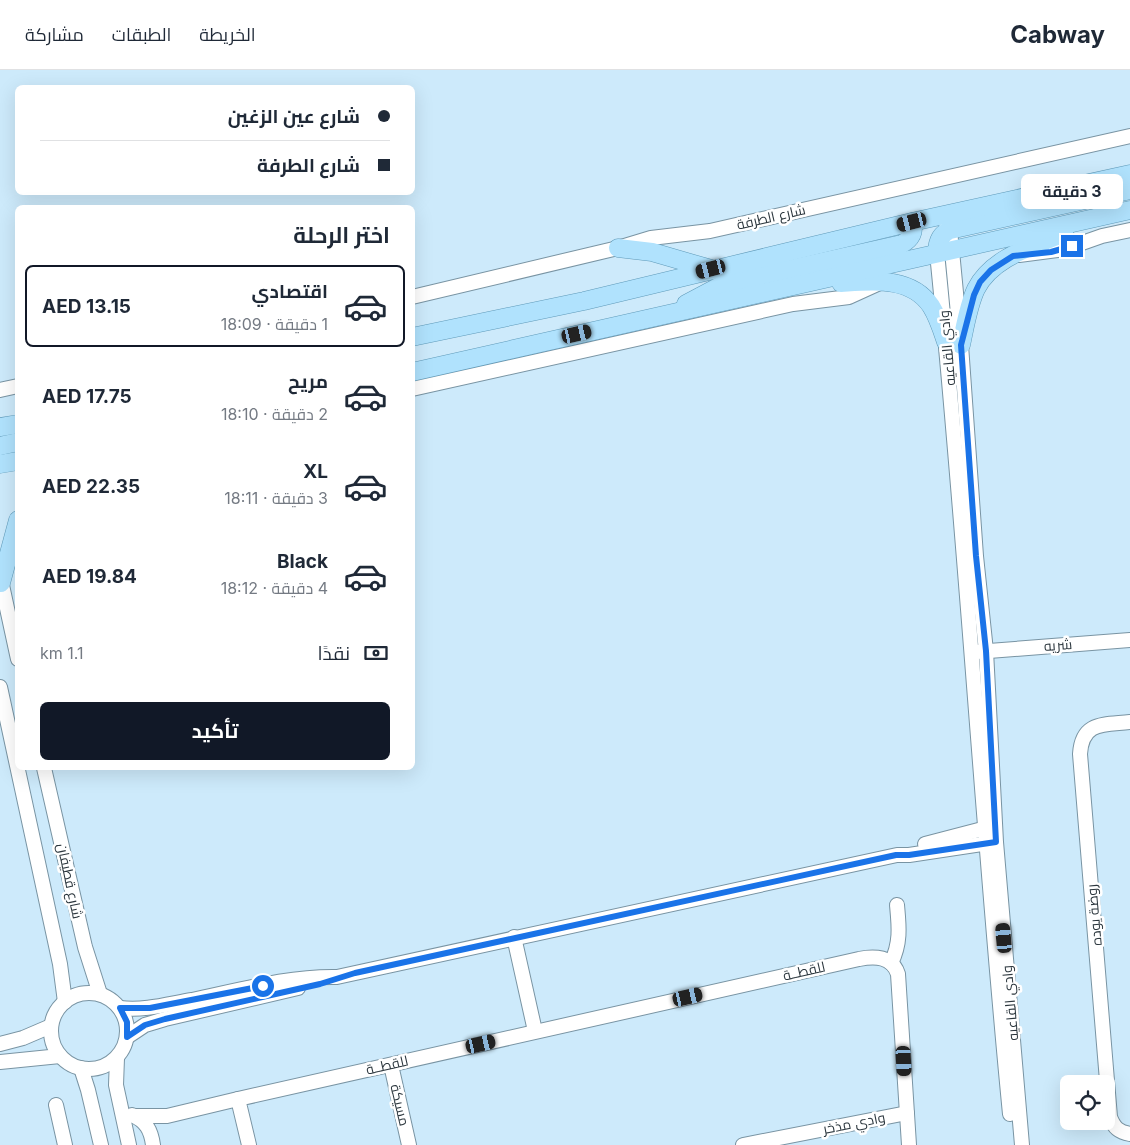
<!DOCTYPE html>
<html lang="ar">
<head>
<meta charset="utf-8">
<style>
	:root { --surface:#fff; --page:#f2f2f3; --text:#1f2937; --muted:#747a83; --line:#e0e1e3; --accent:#111827 }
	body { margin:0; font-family:Inter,Cairo,sans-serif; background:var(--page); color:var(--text); direction:rtl; height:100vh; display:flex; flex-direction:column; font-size:19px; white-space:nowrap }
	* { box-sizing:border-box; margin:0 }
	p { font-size:16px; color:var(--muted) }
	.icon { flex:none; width:28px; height:28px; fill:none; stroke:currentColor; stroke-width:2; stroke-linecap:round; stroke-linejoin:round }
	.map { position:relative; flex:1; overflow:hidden; direction:ltr }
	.panel { position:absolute; left:15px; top:135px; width:400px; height:565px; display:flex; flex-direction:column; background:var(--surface); border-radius:8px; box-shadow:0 5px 20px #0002; direction:rtl }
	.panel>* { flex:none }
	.banner { position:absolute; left:15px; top:15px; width:400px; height:110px; border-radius:8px; box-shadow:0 5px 20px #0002; direction:rtl; display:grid; align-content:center; height:110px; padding:0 25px; background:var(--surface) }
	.fabs { position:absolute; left:1060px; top:1005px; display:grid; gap:10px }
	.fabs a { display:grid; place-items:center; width:55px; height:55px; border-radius:8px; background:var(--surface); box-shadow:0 5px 20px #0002; font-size:25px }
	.end { position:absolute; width:22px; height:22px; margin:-11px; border:6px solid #1a73e8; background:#fff; box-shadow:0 0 0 2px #fff }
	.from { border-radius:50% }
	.bubble { position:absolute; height:35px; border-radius:8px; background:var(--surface); box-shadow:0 5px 20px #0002; font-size:16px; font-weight:700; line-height:35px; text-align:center; direction:rtl }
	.car { position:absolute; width:15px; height:30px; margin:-15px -8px; border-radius:6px; box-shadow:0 0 4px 1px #0007; background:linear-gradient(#222 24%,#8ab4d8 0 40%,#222 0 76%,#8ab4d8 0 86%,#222 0) }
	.banner b { display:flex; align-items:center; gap:18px; height:48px; font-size:19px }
	.banner b+b { border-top:1px solid var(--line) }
	.banner i { width:12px; height:12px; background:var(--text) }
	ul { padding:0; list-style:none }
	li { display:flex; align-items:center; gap:15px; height:82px; margin:0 10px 8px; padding:0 15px; border:2px solid transparent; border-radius:8px }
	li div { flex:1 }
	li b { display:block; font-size:19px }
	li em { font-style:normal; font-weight:700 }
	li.current { border-color:var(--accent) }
	li>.icon { width:45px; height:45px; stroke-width:1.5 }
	h2 { padding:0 25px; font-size:22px; line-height:60px }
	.pay { display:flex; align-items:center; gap:12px; height:55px; padding:0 25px; font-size:19px }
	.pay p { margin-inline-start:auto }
	.cta { display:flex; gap:10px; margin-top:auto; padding:10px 25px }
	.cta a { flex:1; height:58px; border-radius:8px; background:var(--accent); color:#fff; font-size:20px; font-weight:700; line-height:58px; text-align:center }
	header { display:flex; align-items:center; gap:30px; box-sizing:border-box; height:70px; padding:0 25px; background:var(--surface); border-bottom:1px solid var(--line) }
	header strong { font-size:24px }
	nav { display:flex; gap:28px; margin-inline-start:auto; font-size:18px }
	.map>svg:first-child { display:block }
</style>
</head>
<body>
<header>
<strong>Cabway</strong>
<nav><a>الخريطة</a><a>الطبقات</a><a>مشاركة</a></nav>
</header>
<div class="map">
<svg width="1130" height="1075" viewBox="0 0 1130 1075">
	<rect width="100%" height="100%" fill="#cdeafb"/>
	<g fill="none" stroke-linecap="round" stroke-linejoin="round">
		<g stroke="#7994a3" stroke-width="16">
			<g id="minor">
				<polyline points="946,153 950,160 961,275 976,486 986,581 996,772 1022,1075"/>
				<path d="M937,183C966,470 982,758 1010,1044"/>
				<polyline points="1019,185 1065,179 1102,166 1130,160"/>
				<polyline points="412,227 618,178 651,168 710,161 1130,66"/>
				<polyline points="412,319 793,234 849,227 882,212"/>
				<polyline points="0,320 18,316"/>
				<polyline points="0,506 18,589"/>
				<polyline points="976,582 1130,570"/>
				<polyline points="0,617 60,894 65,932"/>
				<path d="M1130,652C1104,655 1082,651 1080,684L1110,1047C1114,1058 1119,1062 1130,1064"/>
				<polyline points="44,698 85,877 100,924"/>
				<polyline points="925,774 994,756"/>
				<polyline points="514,867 535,961"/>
				<path d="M891,893C901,873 899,856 897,835"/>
				<circle cx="89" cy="961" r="38"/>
				<path d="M120,938C145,941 168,934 192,930C240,920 289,906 337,907L897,785H909L995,772"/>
				<polyline points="127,967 145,955 165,949 298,918"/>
				<polyline points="0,974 23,968 51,956"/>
				<polyline points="117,988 116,1015 129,1075"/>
				<polyline points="0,992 60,986"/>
				<polyline points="391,995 409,1075"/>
				<polyline points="81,998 88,1020 101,1075"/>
				<polyline points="56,1035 65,1075"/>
				<path d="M132,1045C146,1051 151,1060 153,1075"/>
				<polyline points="135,1046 167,1046 238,1029"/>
				<path d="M249,1075L238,1029L859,889C875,886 892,886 898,904L909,1075"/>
				<polyline points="743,1075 907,1043"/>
			</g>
		</g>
		<g stroke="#5f9ab9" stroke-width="19">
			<g id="major">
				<polyline points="618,178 652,182 711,199"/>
				<path d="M937,183C937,173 940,164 950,160L1130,120"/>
				<path d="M841,213C872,211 911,206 931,236C938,247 942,260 946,272"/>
				<path d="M686,234L720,216L737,211L902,174C911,169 915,162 912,152"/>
				<polyline points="412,267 584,231 912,152 1130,104"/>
				<path d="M961,275C965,257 968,236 976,219C992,187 1034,176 1064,163"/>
				<polyline points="412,302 1130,140"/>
				<polyline points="0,357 18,354"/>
				<polyline points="0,376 18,372"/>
				<polyline points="0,394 18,391"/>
				<polyline points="1,513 18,450"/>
			</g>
		</g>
		<use href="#minor" stroke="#fff" stroke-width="14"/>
		<use href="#major" stroke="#b0e2fd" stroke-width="18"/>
	</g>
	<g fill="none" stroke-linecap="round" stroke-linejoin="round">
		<polyline stroke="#1a73e8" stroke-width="6" points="263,916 150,938 120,938 127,952 127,967 145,955 165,949 320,914 355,903 896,785 909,785 996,772 986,581 976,486 961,275 974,225 980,212 991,200 1013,186 1051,182 1072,176"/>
	</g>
	<g text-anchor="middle" stroke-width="5" stroke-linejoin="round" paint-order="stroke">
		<g font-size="14" fill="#2c373e" stroke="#fff">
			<text transform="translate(771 147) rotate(-13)" y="5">شارع الطرفة</text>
			<text transform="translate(947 278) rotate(-95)" y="5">وادي القاعيه</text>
			<text transform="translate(1058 575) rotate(-4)" y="5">شريه</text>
			<text transform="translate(70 811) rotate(78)" y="5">شارع قطيفان</text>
			<text transform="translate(1094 845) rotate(-95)" y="5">روضة يوده</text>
			<text transform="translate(804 901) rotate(-13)" y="5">للقطــة</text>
			<text transform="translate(1010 933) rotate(-95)" y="5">وادي القاعيه</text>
			<text transform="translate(387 995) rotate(-13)" y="5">للقطــة</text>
			<text transform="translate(400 1035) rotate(77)" y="5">مسيكة</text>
			<text transform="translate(854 1053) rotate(-11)" y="5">وادي مذخر</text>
		</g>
	</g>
</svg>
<div class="fabs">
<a><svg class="icon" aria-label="locate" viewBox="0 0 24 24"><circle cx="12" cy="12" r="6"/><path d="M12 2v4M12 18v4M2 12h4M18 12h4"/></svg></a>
</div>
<i class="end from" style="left:263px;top:916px"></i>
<i class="end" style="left:1072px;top:176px"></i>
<div class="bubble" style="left:1021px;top:104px;width:102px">3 دقيقة</div>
<i class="car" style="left:912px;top:152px;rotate:256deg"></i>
<i class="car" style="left:711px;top:199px;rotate:256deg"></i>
<i class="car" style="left:577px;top:264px;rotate:77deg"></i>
<i class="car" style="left:1004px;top:868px;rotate:355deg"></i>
<i class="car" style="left:688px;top:927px;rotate:77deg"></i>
<i class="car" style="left:481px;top:974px;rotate:77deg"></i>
<i class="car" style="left:904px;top:991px;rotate:177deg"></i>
<div class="banner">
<b><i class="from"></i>شارع عين الزغين</b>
<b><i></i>شارع الطرفة</b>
</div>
<section class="panel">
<h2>اختر الرحلة</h2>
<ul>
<li class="current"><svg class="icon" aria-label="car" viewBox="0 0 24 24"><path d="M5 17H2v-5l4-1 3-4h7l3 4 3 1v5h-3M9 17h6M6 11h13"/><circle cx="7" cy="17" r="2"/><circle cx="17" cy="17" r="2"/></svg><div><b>اقتصادي</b><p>1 دقيقة · 18:09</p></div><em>AED 13.15</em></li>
<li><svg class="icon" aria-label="car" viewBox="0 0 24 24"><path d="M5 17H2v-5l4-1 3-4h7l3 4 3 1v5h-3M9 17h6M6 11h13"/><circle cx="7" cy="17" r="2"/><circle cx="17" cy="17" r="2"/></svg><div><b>مريح</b><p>2 دقيقة · 18:10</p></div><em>AED 17.75</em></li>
<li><svg class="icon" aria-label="car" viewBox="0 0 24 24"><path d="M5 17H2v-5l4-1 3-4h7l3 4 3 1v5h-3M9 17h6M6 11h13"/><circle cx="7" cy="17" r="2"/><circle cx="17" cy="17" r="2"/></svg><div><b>XL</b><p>3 دقيقة · 18:11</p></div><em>AED 22.35</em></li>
<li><svg class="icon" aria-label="car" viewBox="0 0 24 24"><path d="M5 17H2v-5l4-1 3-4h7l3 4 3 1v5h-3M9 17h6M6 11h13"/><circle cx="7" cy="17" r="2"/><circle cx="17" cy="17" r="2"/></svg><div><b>Black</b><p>4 دقيقة · 18:12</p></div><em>AED 19.84</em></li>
</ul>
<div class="pay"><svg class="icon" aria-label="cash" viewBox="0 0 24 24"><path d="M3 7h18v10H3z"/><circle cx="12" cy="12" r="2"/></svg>نقدًا<p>1.1 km</p></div>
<div class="cta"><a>تأكيد</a></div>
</section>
</div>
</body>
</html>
